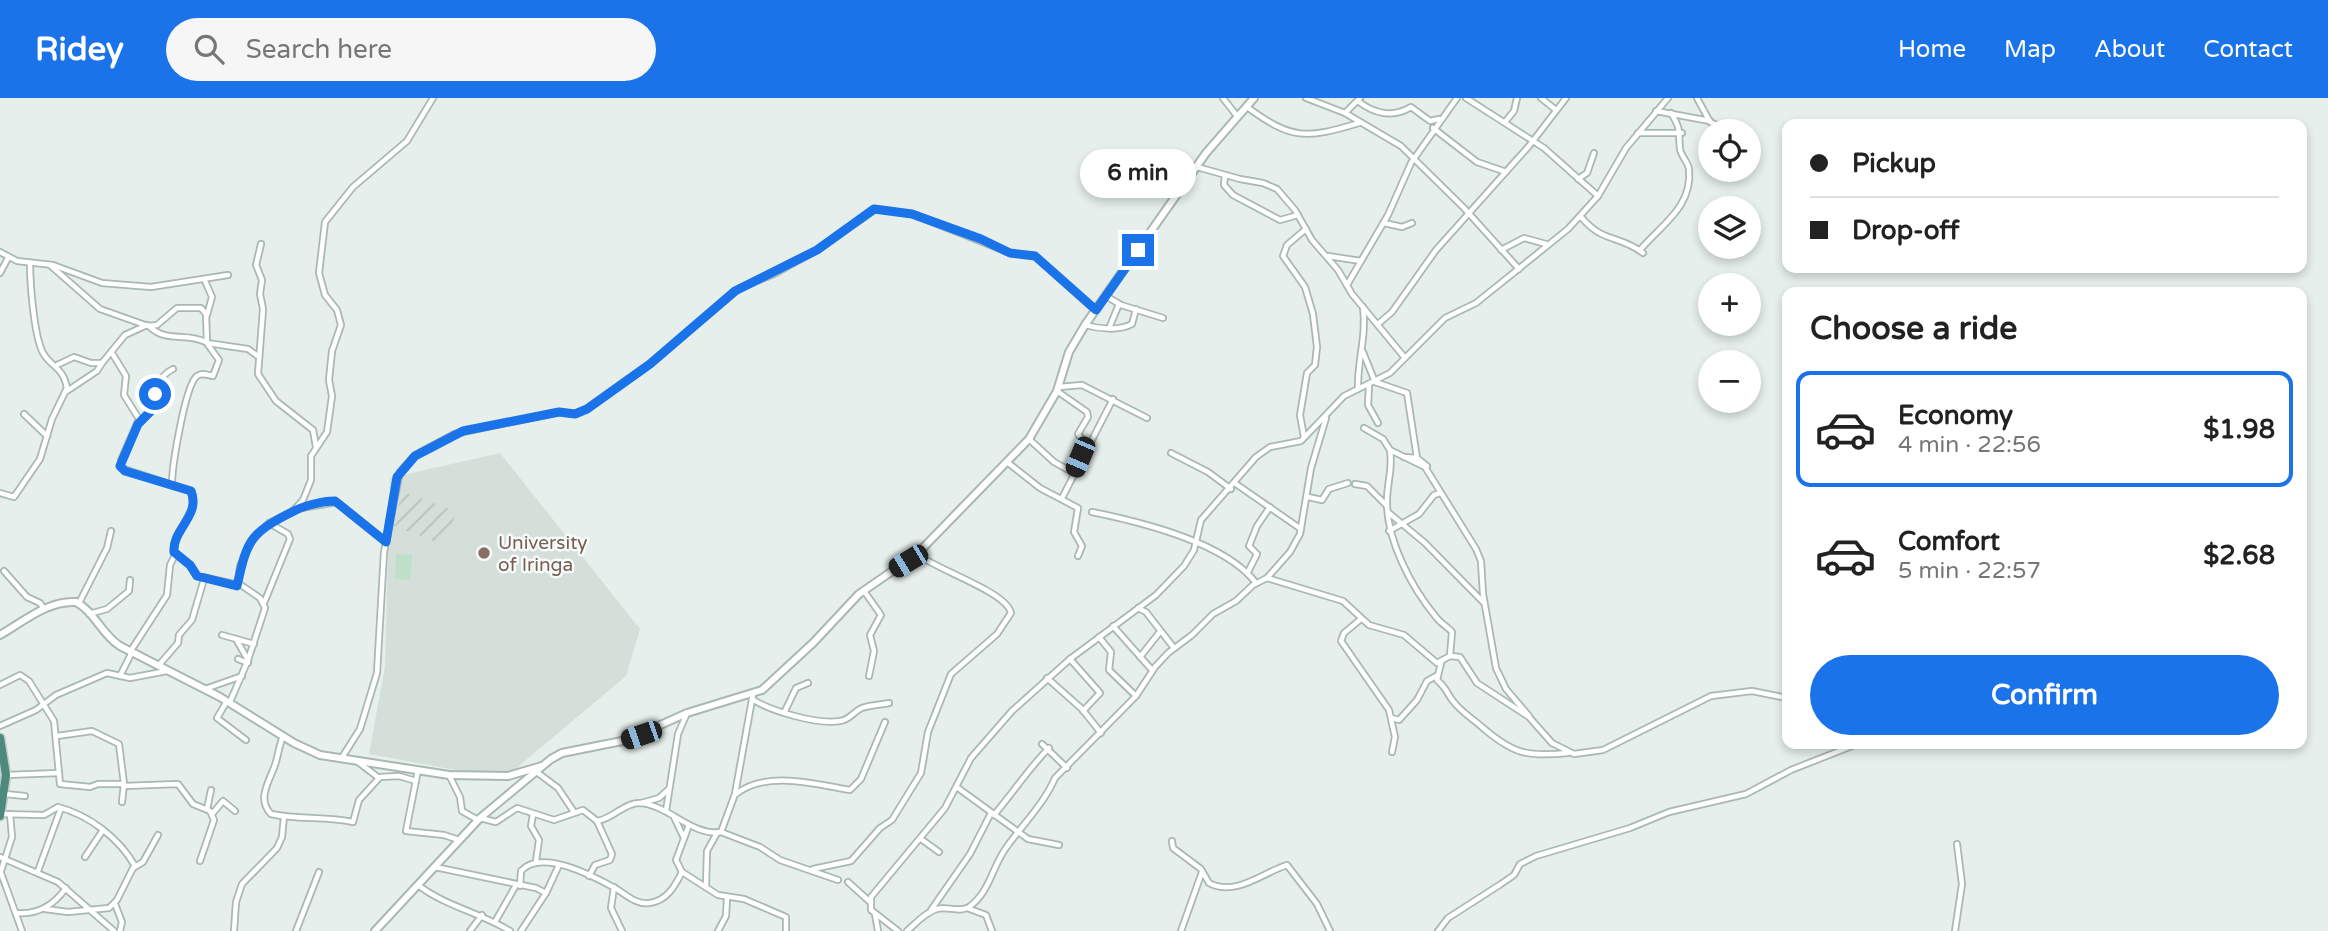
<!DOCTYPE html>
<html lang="en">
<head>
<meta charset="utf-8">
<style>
	:root { --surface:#fff; --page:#f6f6f6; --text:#222; --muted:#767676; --line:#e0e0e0; --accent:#1a73e8 }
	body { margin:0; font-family:"Varela Round",sans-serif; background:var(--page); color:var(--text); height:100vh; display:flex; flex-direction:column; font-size:26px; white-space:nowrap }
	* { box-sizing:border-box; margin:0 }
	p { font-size:23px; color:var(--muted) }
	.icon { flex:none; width:38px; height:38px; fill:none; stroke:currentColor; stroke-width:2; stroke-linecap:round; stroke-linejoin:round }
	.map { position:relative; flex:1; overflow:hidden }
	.side { position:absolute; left:1782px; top:189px; width:525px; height:462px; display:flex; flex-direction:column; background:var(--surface); border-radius:14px; box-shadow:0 4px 10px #0003 }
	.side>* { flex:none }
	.hud { position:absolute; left:1782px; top:21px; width:525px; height:154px; border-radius:14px; box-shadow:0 4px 10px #0003; display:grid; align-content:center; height:154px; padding:0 28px; background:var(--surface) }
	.buttons { position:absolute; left:1698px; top:21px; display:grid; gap:14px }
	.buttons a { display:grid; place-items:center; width:63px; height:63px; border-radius:50%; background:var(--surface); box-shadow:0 4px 10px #0003; font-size:35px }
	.end { position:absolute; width:32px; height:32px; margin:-16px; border:9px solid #1a73e8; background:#fff; box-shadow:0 0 0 4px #fff }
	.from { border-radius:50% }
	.bubble { position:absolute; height:49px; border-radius:24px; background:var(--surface); box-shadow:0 4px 10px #0003; font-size:23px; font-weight:800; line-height:49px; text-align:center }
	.car { position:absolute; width:21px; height:42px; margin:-21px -10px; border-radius:9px; box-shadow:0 0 5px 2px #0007; background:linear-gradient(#222 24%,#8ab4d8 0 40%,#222 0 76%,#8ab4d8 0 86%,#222 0) }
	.hud b { display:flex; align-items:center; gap:24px; height:66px; font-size:26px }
	.hud b+b { border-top:2px solid var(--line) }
	.hud i { width:18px; height:18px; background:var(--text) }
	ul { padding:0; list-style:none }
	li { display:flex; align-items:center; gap:21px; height:116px; margin:0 14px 10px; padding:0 14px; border:4px solid transparent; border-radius:14px }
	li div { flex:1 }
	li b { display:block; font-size:26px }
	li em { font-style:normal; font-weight:800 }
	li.current { border-color:var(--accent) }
	li>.icon { width:63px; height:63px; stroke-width:1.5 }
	h2 { padding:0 28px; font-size:32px; line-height:84px }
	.primary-button { display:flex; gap:14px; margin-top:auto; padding:14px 28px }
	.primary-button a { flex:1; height:80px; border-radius:42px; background:var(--accent); color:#fff; font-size:28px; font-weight:800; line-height:80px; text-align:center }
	header { display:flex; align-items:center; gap:42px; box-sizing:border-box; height:98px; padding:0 35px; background:var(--accent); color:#fff }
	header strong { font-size:33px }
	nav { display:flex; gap:38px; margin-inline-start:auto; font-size:24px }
	.search { width:490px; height:63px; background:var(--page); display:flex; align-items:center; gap:18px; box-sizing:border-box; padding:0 24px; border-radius:38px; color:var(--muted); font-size:26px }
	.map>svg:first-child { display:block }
</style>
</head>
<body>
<header>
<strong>Ridey</strong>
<div class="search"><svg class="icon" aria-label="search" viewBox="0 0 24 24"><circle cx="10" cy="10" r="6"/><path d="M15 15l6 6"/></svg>Search here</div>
<nav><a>Home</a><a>Map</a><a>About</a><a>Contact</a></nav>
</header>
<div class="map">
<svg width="2328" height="833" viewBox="0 0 2328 833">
	<defs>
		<pattern id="industrial-furrows" width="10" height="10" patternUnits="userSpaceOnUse" patternTransform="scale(1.75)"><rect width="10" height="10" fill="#d4dfda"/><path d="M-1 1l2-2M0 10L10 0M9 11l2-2" fill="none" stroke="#b6c1bc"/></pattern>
	</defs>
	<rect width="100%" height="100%" fill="#e6efeb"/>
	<polygon fill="#d4dfda" points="500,355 640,531 626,578 507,678 466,674 369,656 385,569 390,380"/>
	<polygon fill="url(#industrial-furrows)" points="404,394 457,414 442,446 391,427"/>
	<polygon fill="#bfe0c8" points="396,456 412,457 410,482 395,481"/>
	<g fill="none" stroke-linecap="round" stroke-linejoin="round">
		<g stroke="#a8b8b2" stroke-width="8">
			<g id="minor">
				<polyline points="1223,0 1237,18"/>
				<polyline points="1306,0 1345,15 1360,0"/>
				<polyline points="1466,0 1544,50 1598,98"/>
				<polyline points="1541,0 1556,12"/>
				<polyline points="1697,0 1710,24 1721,29"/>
				<path d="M1358,3C1374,16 1393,20 1411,9L1430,23L1439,21"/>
				<path d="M1247,9C1292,42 1306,41 1359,25"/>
				<polyline points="1656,13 1710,23"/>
				<polyline points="1345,15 1401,48 1464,110 1519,171"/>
				<polyline points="1505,24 1514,13 1517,0"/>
				<polyline points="1433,30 1477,64 1506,74"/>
				<polyline points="1638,35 1682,35"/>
				<polyline points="1197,69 1240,81 1263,85 1277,91 1295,112 1312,142 1338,172 1352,196 1405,260"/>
				<polyline points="1225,77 1224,87 1233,97 1280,122 1298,117"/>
				<polyline points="1578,81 1587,75 1594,55"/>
				<path d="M1581,119C1604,146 1618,136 1643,155"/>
				<polyline points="1384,125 1402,129 1412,125"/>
				<polyline points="261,146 256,167 262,182 260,196 263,211 258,276 276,303 313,332 316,349"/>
				<polyline points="1501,152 1524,140 1546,146"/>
				<path d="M1640,152C1661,127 1693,109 1689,71C1688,64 1681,58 1680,51C1678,33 1682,33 1671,15"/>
				<polyline points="0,154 17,163 53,167 102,185 151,189 228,177"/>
				<polyline points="1328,158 1361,163"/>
				<polyline points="50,167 100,211 148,228 157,227 177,210 201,210 206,216 207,245 248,251 259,259"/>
				<polyline points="0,175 8,160"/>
				<polyline points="205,183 212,199 207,217"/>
				<polyline points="1347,187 1388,117 1411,65 1457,0"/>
				<polyline points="1106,198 1121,207 1163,220"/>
				<polyline points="1378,226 1392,214 1436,152 1529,48 1566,0"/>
				<path d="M1085,227C1099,231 1119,233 1132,226L1136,211"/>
				<polyline points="1110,228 1119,206"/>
				<path d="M150,229C167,245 186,234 206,244"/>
				<polyline points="1363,254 1375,284 1407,295 1417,360"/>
				<path d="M112,255L126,278L124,297L139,321L121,362V370L191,393C201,418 172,431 174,455L190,467L197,478L240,487"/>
				<polyline points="57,267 74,259 91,265 102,265 125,237 147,227"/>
				<polyline points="1369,287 1368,307 1378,325"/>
				<polyline points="1059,289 1082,287 1147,320"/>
				<path d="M1358,291C1357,263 1367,238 1363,209"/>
				<polyline points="67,293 97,273 102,265"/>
				<polyline points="1057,293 1087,314 1088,319 1078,336 1087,348"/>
				<polyline points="24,316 47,338"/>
				<path d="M140,323C160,309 149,283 173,271"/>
				<polyline points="1364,330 1383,341 1390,352 1425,369 1476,451 1481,463 1483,496 1496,570 1506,591 1529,618"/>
				<polyline points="1304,339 1300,317 1307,275 1315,267 1317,249 1313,216 1305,189 1283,158 1287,147 1306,131"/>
				<polyline points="1029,341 1054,364 1074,375"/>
				<path d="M1390,353C1393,370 1387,385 1387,402C1386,441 1411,489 1436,519C1440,525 1447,528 1452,534L1450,558"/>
				<polyline points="1171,355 1208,374 1231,391"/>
				<polyline points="1404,359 1417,360 1427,368"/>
				<polyline points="1007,364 1040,390 1078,410 1074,434 1082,448 1078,458"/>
				<path d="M172,386C172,369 185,287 197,278C202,274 207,277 213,278L219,262L206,244"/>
				<polyline points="1236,386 1301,431"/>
				<polyline points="1355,386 1367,388 1387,408"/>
				<path d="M0,395L14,399L40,361L52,321L67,290C63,269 52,270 43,255C34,238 30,185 30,165"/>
				<polyline points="1308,399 1322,402 1329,391 1348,385"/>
				<polyline points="1062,400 1113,301"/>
				<polyline points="296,411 337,404 386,444"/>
				<path d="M1092,414C1141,424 1225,444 1256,485"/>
				<polyline points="1389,415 1425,445 1484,505"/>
				<polyline points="1389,433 1419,416 1434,397 1440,395"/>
				<polyline points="4,473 27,499 40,505 44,511"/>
				<polyline points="1248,474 1257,456 1249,448 1257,428 1270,409"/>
				<polyline points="1267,480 1290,454 1300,436 1311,370 1326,320"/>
				<polyline points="864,493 881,517 870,537 874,553 869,578"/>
				<polyline points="79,505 107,450 111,433"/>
				<polyline points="264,505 290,441 288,436 269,425"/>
				<polyline points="1138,510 1146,514 1174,550"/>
				<polyline points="89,516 107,511 129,493 130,482"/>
				<polyline points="1361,521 1344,535 1341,543 1389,612 1395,639 1392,654"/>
				<polyline points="1113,528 1152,572"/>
				<polyline points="222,537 254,546"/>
				<polyline points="1099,539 1111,554 1109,572 1136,598"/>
				<polyline points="236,541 248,562"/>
				<polyline points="130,554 167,497 170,467 175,457"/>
				<polyline points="1140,559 1159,535"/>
				<polyline points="238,561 248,565"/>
				<polyline points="1070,561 1100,595 1083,613"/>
				<path d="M1441,565L1437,582C1449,593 1445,593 1453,603C1460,613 1473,621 1482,629C1513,656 1527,659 1568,655"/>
				<polyline points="159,567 178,545 179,537 192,522 204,481"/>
				<polyline points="120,578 132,554"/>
				<polyline points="1047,580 1082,611 1101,635"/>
				<polyline points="0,587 20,577 29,583 54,623 60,686 90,689 98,686 124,686"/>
				<polyline points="205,591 242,578"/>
				<path d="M752,601C770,613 818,627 840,623C850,622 854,613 862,610C870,607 880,607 889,605"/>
				<polyline points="227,603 217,620 246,642"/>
				<polyline points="230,604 248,562 265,510 260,500 238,485 240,468 253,441 269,425 292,414 303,402 311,382 311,358 327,334 332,298 329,282 332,253 341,227 337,212 325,197 319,175 325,124 353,89 407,43 433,0"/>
				<polyline points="785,613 796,590 808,585"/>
				<polyline points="1392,620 1399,622 1417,602 1427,583 1436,578"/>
				<polyline points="0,628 36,612 56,597 107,575 130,580 167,573"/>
				<polyline points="57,638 92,633 119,646 124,686 122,704"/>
				<path d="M283,638C279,648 278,658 275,667C270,682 256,701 271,716C298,722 326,718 353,724L359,702L380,679L399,678L416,683"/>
				<polyline points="1042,646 1067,670"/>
				<polyline points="341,661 360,631 377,575 384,454 400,374 415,357 454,336 559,314 575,316 587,311 650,266 740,190 774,176 817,152 876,111 912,116 1010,155 1035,158 1095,212"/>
				<polyline points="358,664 379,680"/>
				<polyline points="418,672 406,733 444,737 459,742"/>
				<polyline points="538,675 558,690 574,714"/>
				<polyline points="6,677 59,675"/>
				<polyline points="449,677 460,699 462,713 478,722"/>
				<polyline points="124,688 178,686 193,706 210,713 214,722 200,763"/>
				<polyline points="958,690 1028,741 1059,747"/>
				<polyline points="5,696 25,698"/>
				<path d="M736,696C766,672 815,686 850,692L861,681L885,624"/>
				<polyline points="641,705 659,700 669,691"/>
				<polyline points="207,711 211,692"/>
				<polyline points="666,713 678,636 687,615"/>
				<polyline points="213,715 223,703 235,713"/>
				<path d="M1,716L44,717L58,709C89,717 119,740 135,768"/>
				<polyline points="533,716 531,728 539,742 536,763"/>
				<path d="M994,717C1013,695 1028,671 1049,650"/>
				<polyline points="674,719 684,740"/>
				<path d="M480,720L496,724L517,710L554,722L583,712L597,723C612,721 623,706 638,705C667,705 692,739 721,734L735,696L753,596"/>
				<polyline points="689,727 676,762 682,774 718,797 744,801 786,819 786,833"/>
				<polyline points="721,734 760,749 780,762 838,782"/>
				<polyline points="921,741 939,754"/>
				<path d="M1172,743L1173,750L1201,771L1209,785C1236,799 1262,775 1287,767L1317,806L1330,833"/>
				<polyline points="0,759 58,784 114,833"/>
				<polyline points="85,759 103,732"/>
				<polyline points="435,769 536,790 546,795"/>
				<path d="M813,771L851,763L880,730L892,722L921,675L928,634L951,576L997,536L1011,515C1007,494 937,472 917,456"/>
				<polyline points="38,773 61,710"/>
				<polyline points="1,775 22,833"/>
				<polyline points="0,776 12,739 10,716"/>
				<polyline points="589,778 595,767 610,762 612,756 597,723"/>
				<polyline points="848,784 869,803"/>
				<path d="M418,787C445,808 481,815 510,833"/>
				<path d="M520,788L521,773C541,750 593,778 615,790C625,796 636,807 649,805C667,803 675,788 682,774"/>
				<polyline points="614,789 611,810 622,833"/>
				<polyline points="706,789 707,753 717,735"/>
				<polyline points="115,806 122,824 120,833"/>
				<polyline points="967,810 986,817 992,833"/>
				<polyline points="45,811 68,814 109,810 117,802 133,770 143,764 158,737"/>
				<polyline points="931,812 970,756 991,715"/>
				<path d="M16,815C38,817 54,807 66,790"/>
				<polyline points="875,816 878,833"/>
				<polyline points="495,824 516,787"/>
				<polyline points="234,833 236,804 242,786 277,750 282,739 284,718"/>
				<polyline points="296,833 319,774"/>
				<polyline points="470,833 482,817"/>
				<polyline points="521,833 546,795 559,767"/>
				<polyline points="718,833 726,818 727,800"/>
				<polyline points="898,833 871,812 871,799 945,710 971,660 1012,613 1070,561 1156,497 1184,468 1194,452 1201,422 1256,359 1270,349 1301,343 1344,298 1390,275 1445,220 1476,205 1568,131 1598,98 1626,50 1668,0"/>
				<path d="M907,833C916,825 926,814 937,811C948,808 960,815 969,809C990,794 992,769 1006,750C1022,727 1044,706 1055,680L1136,598L1155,569L1168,555L1192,537L1213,516L1236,503L1253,487L1267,480L1343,503L1369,527L1404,537L1437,565L1450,558L1460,559L1477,585L1529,619L1552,645L1574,656L1603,652L1711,598L1752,593L1787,600"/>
				<polyline points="1181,833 1202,774"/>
				<polyline points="1438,833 1448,820 1501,786 1514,777 1520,766 1536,758 1630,730 1669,714 1746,696 1791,672 1857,646"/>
				<polyline points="1955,833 1962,786 1957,746"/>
			</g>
		</g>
		<g stroke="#a8b8b2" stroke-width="10">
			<g id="tertiary">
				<path d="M0,537C23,524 48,502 76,504C94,513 102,537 120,548L220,599L294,645L320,657L449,677L508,678L542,668"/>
				<polyline points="375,833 480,720 551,661 562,655 627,642 687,615 762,592 813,545 859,496 917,456 1029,341 1057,293 1069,254 1085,227 1206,55 1254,0"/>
			</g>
		</g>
		<g stroke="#c2cac8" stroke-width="11">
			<polyline id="trunk" points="0,640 6,677 0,718"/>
		</g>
		<use href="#minor" stroke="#fff" stroke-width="4.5"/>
		<use href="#tertiary" stroke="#fff" stroke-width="6"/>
		<use href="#trunk" stroke="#4c8a7c" stroke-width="8"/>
	</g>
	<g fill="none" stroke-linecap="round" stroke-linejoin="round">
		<path stroke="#1a73e8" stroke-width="9" d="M155,296L152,312L138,326L120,368L125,373L191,393C201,418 172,431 174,454L190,467L197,478L237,488C247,444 248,436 292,414C303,408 322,403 335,403L386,444L397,379L415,358L463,333L559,314L575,316L587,311L650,266L735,193L817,152L874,111L912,116L981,141L1010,155L1035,158L1096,212L1138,152"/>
	</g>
	<circle fill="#8d6e63" stroke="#f7fbf9" stroke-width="2.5" cx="484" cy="455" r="7"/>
	<g text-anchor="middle" stroke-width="5" stroke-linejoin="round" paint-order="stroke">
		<g font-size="19" fill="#785e54" stroke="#f7fbf9" text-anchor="start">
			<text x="498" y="451">University<tspan x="498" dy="22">of Iringa</tspan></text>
		</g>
	</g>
</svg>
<div class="buttons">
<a><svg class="icon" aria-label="locate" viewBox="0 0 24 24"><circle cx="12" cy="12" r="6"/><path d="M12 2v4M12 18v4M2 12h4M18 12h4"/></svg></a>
<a><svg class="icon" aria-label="layers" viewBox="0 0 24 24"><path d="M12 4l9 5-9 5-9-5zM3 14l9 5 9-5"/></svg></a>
<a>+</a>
<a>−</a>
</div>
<i class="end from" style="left:155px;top:296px"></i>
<i class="end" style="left:1138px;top:152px"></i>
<div class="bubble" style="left:1080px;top:51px;width:116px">6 min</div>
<i class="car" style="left:1080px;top:359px;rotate:203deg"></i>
<i class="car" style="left:908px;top:463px;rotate:239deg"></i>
<i class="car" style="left:641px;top:637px;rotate:251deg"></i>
<div class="hud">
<b><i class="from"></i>Pickup</b>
<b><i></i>Drop-off</b>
</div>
<section class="side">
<h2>Choose a ride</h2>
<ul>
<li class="current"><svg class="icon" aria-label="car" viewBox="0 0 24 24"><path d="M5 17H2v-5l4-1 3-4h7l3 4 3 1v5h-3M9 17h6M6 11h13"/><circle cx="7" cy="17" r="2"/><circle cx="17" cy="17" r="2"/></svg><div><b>Economy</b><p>4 min · 22:56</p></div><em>$1.98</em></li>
<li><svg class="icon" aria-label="car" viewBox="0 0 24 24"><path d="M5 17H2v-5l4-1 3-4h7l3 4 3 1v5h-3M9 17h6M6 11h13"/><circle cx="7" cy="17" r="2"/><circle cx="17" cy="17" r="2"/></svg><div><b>Comfort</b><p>5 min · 22:57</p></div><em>$2.68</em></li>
</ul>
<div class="primary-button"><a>Confirm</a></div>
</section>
</div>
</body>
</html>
